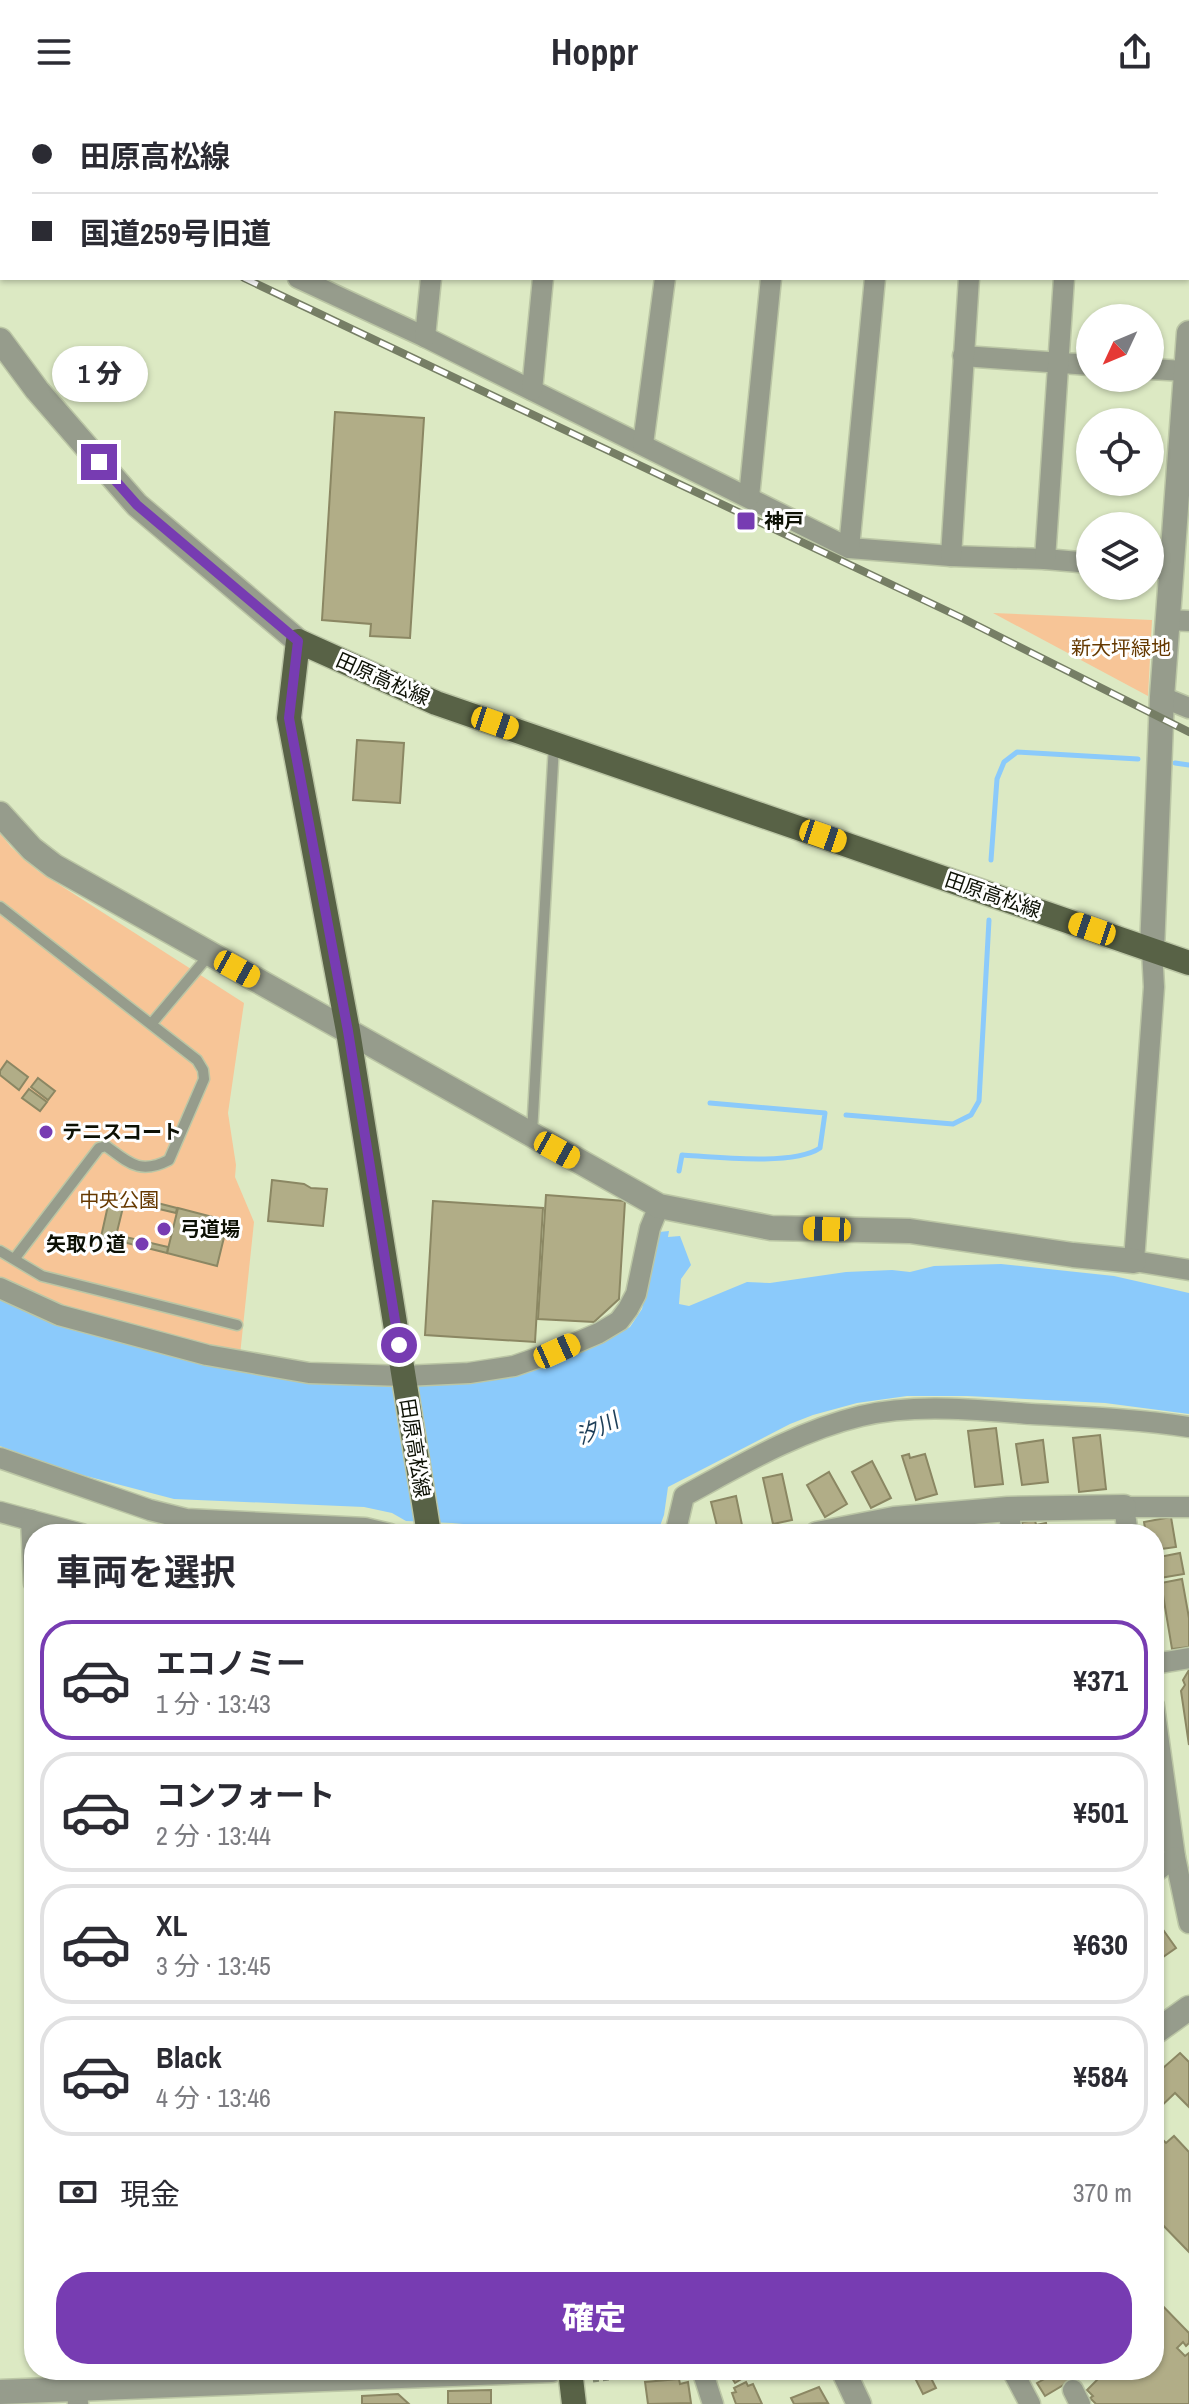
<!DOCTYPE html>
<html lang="ja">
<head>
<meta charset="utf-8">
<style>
	:root { --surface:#fff; --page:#f7f7f7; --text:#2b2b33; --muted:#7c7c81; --line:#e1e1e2; --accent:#773cb2 }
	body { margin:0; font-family:"Archivo Narrow","Noto Sans JP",sans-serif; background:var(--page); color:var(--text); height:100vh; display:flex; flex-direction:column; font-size:30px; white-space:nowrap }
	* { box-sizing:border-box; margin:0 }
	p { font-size:26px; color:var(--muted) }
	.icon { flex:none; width:44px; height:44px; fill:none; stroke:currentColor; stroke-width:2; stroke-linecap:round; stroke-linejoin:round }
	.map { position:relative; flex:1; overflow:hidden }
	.side { position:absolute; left:24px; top:1420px; width:1140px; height:856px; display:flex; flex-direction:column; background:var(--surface); border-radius:32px; box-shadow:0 2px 6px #0004 }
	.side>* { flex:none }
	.top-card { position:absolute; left:0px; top:0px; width:1190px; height:176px; box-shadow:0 2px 6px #0004; display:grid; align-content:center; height:176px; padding:0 32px; background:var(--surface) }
	.needle { width:52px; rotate:226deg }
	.fabs { position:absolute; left:1076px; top:200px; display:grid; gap:16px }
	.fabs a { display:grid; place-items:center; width:88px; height:88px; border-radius:50%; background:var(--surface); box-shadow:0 2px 6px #0004; font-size:40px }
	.end { position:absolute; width:36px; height:36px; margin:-18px; border:10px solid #773cb2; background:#fff; box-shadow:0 0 0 4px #fff }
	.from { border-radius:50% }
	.bubble { position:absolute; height:56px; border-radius:28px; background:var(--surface); box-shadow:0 2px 6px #0004; font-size:26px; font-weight:800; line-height:56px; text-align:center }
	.car { position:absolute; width:24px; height:48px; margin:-24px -12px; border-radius:10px; box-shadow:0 0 6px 2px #0007; background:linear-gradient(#f5c518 24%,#345 0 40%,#f5c518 0 76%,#345 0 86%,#f5c518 0) }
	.top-card b { display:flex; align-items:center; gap:28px; height:76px; font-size:30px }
	.top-card b+b { border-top:2px solid var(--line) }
	.top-card i { width:20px; height:20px; background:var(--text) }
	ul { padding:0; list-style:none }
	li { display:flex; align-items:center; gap:24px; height:120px; margin:0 16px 12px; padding:0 16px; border:4px solid var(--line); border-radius:32px }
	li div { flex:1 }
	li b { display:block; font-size:30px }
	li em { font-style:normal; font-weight:800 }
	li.active { border-color:var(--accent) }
	li>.icon { width:72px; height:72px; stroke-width:1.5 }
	h2 { padding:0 32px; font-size:36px; line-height:96px }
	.pay { display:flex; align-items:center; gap:20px; height:88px; padding:0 32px; font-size:30px }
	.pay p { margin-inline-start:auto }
	.action { display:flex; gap:16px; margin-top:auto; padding:16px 32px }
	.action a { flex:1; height:92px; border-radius:32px; background:var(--accent); color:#fff; font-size:32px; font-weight:800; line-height:92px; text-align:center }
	header { display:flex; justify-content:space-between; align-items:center; height:104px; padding:0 32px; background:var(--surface); font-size:36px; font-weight:800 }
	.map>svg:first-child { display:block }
</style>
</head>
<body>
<header><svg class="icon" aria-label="menu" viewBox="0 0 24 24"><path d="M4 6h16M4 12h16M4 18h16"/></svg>Hoppr<svg class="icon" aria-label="share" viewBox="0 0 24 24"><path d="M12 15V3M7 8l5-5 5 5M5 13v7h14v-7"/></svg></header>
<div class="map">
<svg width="1189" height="2300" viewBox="0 0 1189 2300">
	<rect width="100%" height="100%" fill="#dce9c3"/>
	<g fill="#f7c597">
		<polygon points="993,509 1152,516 1148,592"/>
		<polygon points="0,729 11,743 38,767 244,899 228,1009 236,1061 235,1073 254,1118 240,1251 56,1201 0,1175"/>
	</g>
	<polygon fill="#8bcafb" points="669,1127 668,1133 680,1132 691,1161 681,1175 679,1200 689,1202 747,1178 770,1179 846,1168 892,1166 910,1168 934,1162 1001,1160 1114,1172 1189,1189 1189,1310 1105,1299 967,1292 907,1292 857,1299 813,1311 790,1320 668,1383 664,1411 660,1422 646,1427 496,1423 452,1419 406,1417 392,1409 364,1403 174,1395 67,1367 0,1342 0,1188 321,1276 546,1260 597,1241 630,1223 642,1205 659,1128"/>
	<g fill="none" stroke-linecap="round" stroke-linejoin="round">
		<g stroke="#8bcafb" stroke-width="5">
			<polyline points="1175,659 1189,661"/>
			<polyline points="991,756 997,675 1004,658 1017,648 1138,655"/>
			<polyline points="846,1011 953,1020 971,1011 979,997 989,816"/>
			<path d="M679,1067L682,1051C715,1053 794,1062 820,1044L825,1009L710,999"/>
			<polyline points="115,1424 133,1430"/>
		</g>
	</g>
	<g fill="#b1ad87" stroke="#8b8763" stroke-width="2">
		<polygon points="335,308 424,314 410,534 370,532 371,520 322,516"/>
		<polygon points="357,636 404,639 400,699 353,696"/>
		<polygon points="7,957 28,973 19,986 0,971 0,967"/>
		<polygon points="38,974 55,987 48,996 31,983"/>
		<polygon points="29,985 47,998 40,1007 22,994"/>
		<polygon points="272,1076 304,1080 311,1084 327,1085 323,1122 268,1117"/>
		<polygon points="111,1088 126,1091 115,1136 101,1133"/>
		<polygon points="126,1091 177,1104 176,1109 125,1097"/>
		<polygon points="546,1091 625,1097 619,1195 594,1218 538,1215"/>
		<polygon points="433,1097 543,1104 535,1238 425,1231"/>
		<polygon points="178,1104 228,1117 217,1162 167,1149"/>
		<polygon points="117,1131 168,1143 167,1149 115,1136"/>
		<polygon points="996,1324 1003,1380 975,1383 968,1327"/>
		<polygon points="1100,1331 1106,1385 1079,1388 1073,1334"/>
		<polygon points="1043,1336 1048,1378 1022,1381 1016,1340"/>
		<polygon points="909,1350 910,1354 925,1350 937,1390 916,1396 902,1352"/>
		<polygon points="872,1357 891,1394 871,1404 852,1368"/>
		<polygon points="829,1368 847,1400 825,1413 807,1381"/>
		<polygon points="782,1370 792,1416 773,1420 763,1374"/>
		<polygon points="736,1392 743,1426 719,1430 711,1398"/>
		<polygon points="1171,1413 1176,1443 1154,1446 1154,1430 1146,1430 1144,1418"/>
		<polygon points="1035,1416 1036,1421 1046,1419 1048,1430 1024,1430 1022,1418"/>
		<polygon points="990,1420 992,1430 969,1430 968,1423"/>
		<polygon points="1180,1449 1184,1470 1154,1475 1154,1454"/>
		<polygon points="1182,1475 1189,1514 1189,1543 1172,1545 1161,1479"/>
		<polygon points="1189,1566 1189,1641 1181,1587 1185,1581 1183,1576"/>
		<polygon points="1154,1813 1176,1844 1156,1858 1161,1864 1154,1869"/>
		<polygon points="1180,1949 1189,1958 1189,2003 1175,1989 1154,2009 1154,1972"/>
		<polygon points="1159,2032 1166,2039 1174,2032 1189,2048 1189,2148 1154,2112 1154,2037"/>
		<polygon points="1154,2193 1189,2229 1189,2239 1186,2242 1183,2238 1177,2244 1185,2252 1189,2249 1189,2300 1096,2300 1090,2294 1093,2292 1087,2286 1107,2266 1154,2266"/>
		<polygon points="727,2266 752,2266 753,2268 735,2279"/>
		<polygon points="911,2266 927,2266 936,2284 923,2290"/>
		<polygon points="1042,2266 1066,2266 1065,2267 1070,2277 1045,2292 1037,2279 1046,2274"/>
		<polygon points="679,2275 680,2280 688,2278 691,2299 648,2300 645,2278"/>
		<polygon points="746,2278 748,2282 753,2280 762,2300 736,2300 732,2289 736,2288 734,2284"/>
		<polygon points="819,2283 828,2299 794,2300 791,2294"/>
		<polygon points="491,2286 491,2300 448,2300 448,2287"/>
		<polygon points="398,2290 409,2300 362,2300 362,2292"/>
	</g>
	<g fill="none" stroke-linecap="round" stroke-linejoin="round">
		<g stroke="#bbc6a5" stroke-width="13">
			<g id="service">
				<path d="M0,803L197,956L203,966L204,975L169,1056C140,1071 129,1059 106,1042L99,1044L15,1154"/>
				<polyline points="152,919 210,850"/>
				<polyline points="532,1029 554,641"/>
				<polyline points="0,1147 42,1172 237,1221"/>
			</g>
		</g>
		<g stroke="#bbc6a5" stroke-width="23">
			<g id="minor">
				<polyline points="51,0 53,2"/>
				<polyline points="515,2 515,0"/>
				<polyline points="751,2 752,0"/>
				<polyline points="980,2 980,0"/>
				<polyline points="1077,2 1078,0"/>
				<polyline points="1188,66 1189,66"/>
				<polyline points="298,174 425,233 849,444 951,452 1045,455 1090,459"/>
				<polyline points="425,233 431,174"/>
				<polyline points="963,252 1090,261"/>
				<polyline points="1150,265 1185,267"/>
				<polyline points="532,286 543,174"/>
				<polyline points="643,340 665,174"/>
				<polyline points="749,393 771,174"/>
				<polyline points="849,444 875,174"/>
				<polyline points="951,452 969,174"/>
				<polyline points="1045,455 1064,174"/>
				<polyline points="1150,464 1170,466"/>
				<polyline points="1168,516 1189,517"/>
				<polyline points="1162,593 1189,604"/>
				<polyline points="1152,846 1154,883 1134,1157 1189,1166"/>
				<polyline points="0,1184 59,1211 207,1251 309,1269 404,1272 469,1269 514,1262 557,1247 599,1229 619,1217 628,1205 636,1190 650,1124 659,1102"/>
				<polyline points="0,1354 150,1406 186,1415 365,1424 390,1430"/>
				<polyline points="1008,1405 1012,1430"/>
				<polyline points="0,1408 82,1430"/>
				<polyline points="31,1416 34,1479"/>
				<path d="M675,1430L684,1392C741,1361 798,1327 861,1312C916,1299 976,1306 1031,1310C1084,1313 1137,1315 1189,1323"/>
				<polyline points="1128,1430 1124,1403 1189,1403"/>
				<polyline points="1154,1560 1189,1554"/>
				<polyline points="1154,1602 1175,1753 1189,1819"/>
				<polyline points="1154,1769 1175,1753"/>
				<polyline points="76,2266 78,2300"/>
				<polyline points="702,2266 713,2300"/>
				<polyline points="1012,2266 1030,2300"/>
				<polyline points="1073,2286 1080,2300"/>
			</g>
		</g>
		<g stroke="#bbc6a5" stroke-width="27">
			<g id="tertiary">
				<polyline points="0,236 37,286 137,401 298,537"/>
				<polyline points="0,710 32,745 54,762 659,1102 771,1124 910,1127 1073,1151 1134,1157"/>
				<polyline points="1152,846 1162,593 1189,229"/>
				<polyline points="817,1430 894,1415 1008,1405 1124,1403"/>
				<polyline points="1154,1929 1189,1904"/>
				<polyline points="843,2266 859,2300"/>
				<polyline points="0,2288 551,2266"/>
			</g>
		</g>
		<g stroke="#bbc6a5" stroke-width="27">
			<g id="primary">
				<polyline points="429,1430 348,927 289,614 298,537 436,599 1189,859"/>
				<polyline points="570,2266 574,2300"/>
			</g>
		</g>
		<g stroke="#909a7d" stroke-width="3" stroke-dasharray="6 4" stroke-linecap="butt">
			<polyline points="0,83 2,83"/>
			<polyline points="593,2277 676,2266"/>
		</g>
		<use href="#service" stroke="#969c8c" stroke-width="10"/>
		<use href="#minor" stroke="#969c8c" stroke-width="20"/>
		<use href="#tertiary" stroke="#969c8c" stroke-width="24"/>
		<use href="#primary" stroke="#586246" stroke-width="24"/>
		<g stroke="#767e65" stroke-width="8">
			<g id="rail">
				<polyline points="12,0 14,2"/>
				<polyline points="244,174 962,514 1189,628"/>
			</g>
		</g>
		<use href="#rail" stroke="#fff" stroke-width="5" stroke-dasharray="15" stroke-linecap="butt"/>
	</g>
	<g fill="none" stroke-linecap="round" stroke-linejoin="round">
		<polyline stroke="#773cb2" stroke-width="10" points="99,358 137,401 298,537 289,614 348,927 399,1241"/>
	</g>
	<g fill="#773cb2" stroke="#fff" stroke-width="3">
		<rect x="736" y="407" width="20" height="20" rx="4"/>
		<circle cx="46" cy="1028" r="8"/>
		<circle cx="164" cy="1125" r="8"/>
		<circle cx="142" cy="1140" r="8"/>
	</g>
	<g text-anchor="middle" stroke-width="6" stroke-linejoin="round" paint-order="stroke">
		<g font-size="20" font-weight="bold" fill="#0d1105" stroke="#fff" text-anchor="start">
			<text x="764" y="424">神戸</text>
			<text x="62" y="1035">テニスコート</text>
			<text x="180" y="1132">弓道場</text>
			<text x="126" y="1147" text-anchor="end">矢取り道</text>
		</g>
		<g font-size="20" fill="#663900" stroke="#fff">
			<text x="1121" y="551">新大坪緑地</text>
			<text x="119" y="1103">中央公園</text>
		</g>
		<g font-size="20" fill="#0d1105" stroke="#fff">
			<text transform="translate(383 575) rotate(24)" y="7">田原高松線</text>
			<text transform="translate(993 791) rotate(19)" y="7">田原高松線</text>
			<text transform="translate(415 1344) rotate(81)" y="7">田原高松線</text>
		</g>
		<g font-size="22" font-style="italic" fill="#1e3f59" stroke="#fff">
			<text transform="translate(597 1324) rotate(-26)" y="8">汐川</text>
		</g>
	</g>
</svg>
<div class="fabs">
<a><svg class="needle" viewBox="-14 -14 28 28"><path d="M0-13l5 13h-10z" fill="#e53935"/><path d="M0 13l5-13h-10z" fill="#7c7c81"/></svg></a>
<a><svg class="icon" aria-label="locate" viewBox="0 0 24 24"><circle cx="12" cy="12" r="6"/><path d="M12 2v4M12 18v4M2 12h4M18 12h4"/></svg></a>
<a><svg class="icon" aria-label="layers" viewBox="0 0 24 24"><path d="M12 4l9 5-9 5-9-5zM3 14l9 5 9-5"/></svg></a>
</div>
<i class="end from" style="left:399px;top:1241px"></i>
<i class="end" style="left:99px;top:358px"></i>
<div class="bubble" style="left:52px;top:242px;width:96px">1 分</div>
<i class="car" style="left:495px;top:619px;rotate:109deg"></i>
<i class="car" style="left:823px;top:732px;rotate:109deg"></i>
<i class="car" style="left:1092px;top:825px;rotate:289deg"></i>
<i class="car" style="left:237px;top:865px;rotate:119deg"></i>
<i class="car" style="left:557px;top:1046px;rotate:119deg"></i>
<i class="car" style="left:827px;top:1125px;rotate:272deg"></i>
<i class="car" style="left:557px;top:1247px;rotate:66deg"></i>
<div class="top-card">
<b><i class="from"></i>田原高松線</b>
<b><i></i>国道259号旧道</b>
</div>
<section class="side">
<h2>車両を選択</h2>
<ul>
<li class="active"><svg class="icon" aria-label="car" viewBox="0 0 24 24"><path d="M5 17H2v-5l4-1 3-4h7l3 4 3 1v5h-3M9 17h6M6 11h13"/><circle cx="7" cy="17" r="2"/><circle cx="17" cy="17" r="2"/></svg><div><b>エコノミー</b><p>1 分 · 13:43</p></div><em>¥371</em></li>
<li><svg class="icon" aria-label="car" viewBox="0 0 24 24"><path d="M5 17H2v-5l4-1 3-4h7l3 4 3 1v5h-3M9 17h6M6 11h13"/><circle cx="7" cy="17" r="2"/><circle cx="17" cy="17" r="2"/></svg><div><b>コンフォート</b><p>2 分 · 13:44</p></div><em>¥501</em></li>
<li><svg class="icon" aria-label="car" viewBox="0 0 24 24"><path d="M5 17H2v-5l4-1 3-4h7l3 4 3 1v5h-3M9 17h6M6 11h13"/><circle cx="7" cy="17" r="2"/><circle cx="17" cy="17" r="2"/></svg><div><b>XL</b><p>3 分 · 13:45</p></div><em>¥630</em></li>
<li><svg class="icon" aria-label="car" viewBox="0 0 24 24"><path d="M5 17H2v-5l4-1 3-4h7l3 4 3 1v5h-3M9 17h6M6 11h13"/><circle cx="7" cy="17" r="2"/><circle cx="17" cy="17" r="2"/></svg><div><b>Black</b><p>4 分 · 13:46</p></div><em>¥584</em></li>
</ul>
<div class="pay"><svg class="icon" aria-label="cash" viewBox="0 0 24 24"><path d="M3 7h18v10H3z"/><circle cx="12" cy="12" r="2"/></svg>現金<p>370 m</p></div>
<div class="action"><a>確定</a></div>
</section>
</div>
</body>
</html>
